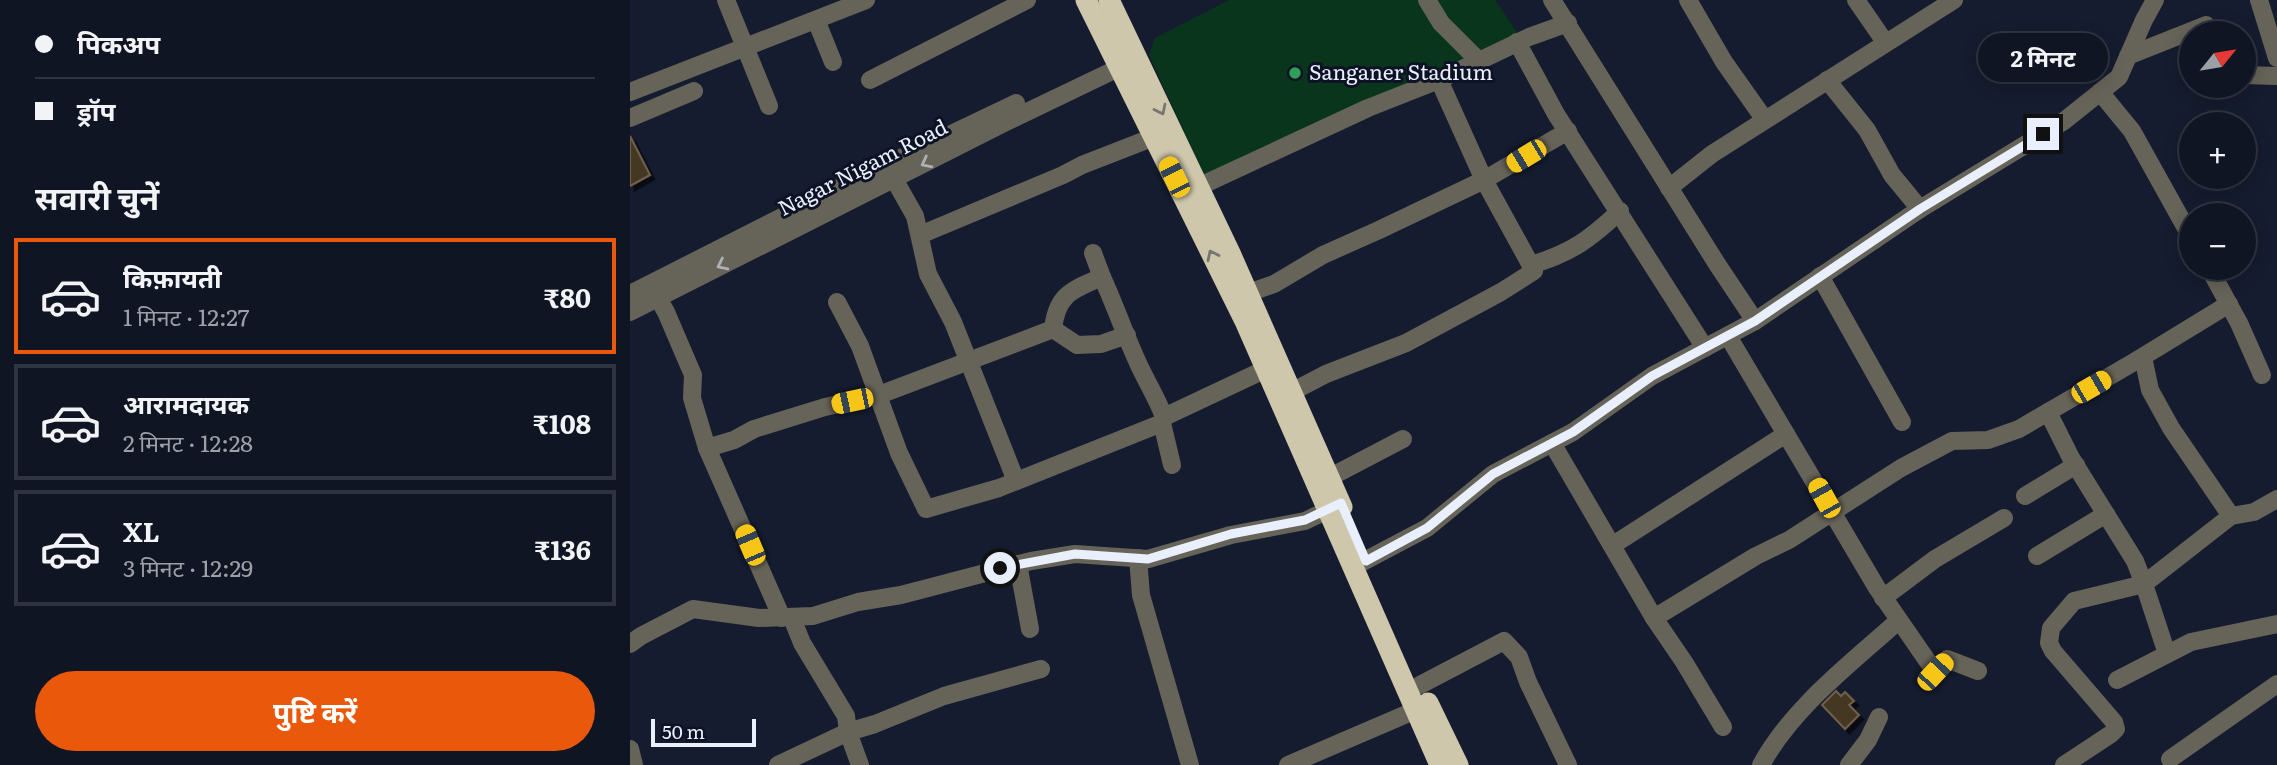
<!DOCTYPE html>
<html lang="hi">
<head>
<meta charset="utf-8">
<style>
	:root { --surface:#101523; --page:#191e2b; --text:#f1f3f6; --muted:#9c9fa6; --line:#303441; --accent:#ea580c }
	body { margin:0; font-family:Literata,"Noto Sans Devanagari",serif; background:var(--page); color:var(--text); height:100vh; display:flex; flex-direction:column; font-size:26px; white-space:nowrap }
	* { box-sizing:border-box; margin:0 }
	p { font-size:23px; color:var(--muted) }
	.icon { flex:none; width:38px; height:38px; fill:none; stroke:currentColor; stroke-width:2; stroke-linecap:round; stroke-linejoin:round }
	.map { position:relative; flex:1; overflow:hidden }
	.panel { display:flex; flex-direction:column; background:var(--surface); width:630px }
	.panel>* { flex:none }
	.top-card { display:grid; align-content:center; height:154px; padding:0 35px; background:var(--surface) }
	.needle { width:46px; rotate:60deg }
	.tools { position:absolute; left:1549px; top:21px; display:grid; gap:14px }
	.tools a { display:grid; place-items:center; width:77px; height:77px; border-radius:50%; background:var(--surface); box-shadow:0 4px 18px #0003,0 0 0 2px var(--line); font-size:35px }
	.scale { position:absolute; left:21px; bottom:18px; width:105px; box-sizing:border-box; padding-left:7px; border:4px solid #eaeffd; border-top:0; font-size:19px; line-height:24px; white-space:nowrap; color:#eaeffd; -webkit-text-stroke:5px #0d1325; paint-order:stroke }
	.end { position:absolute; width:32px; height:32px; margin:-16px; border:9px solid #eaeffd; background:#111; box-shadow:0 0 0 4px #111 }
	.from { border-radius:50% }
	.bubble { position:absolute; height:49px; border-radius:24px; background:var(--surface); box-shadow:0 4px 18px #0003,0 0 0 2px var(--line); font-size:23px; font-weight:700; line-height:49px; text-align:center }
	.car { position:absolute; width:21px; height:42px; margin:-21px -10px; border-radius:9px; box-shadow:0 0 5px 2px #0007; background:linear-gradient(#f5c518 24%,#345 0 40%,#f5c518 0 76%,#345 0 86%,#f5c518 0) }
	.top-card b { display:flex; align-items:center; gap:24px; height:66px; font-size:26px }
	.top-card b+b { border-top:2px solid var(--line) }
	.top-card i { width:18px; height:18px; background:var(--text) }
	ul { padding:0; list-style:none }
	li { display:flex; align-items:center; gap:21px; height:116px; margin:0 14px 10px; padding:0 21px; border:4px solid var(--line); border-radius:0px }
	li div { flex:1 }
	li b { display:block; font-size:26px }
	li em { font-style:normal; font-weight:700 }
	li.selected { border-color:var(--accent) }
	li>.icon { width:63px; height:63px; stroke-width:1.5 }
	h2 { padding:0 35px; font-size:32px; line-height:84px }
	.cta { display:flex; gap:14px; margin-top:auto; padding:14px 35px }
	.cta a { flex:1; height:80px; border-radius:42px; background:var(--accent); color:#fff; font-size:28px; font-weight:700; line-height:80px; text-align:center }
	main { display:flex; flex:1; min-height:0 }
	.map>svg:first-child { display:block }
</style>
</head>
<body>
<main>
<section class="panel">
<div class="top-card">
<b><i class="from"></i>पिकअप</b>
<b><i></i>ड्रॉप</b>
</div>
<h2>सवारी चुनें</h2>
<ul>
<li class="selected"><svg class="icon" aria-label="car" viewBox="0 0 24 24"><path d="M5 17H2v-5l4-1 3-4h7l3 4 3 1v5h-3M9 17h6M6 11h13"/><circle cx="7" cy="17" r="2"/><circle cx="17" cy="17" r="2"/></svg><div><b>किफ़ायती</b><p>1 मिनट · 12:27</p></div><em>₹80</em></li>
<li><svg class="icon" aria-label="car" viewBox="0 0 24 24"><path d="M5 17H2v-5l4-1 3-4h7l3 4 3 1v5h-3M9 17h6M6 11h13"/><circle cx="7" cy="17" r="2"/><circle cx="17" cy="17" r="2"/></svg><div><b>आरामदायक</b><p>2 मिनट · 12:28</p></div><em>₹108</em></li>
<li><svg class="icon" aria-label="car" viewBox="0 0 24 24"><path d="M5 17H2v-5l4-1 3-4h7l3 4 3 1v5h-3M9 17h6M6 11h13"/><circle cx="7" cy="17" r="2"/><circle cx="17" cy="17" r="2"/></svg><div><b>XL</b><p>3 मिनट · 12:29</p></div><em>₹136</em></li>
</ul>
<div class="cta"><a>पुष्टि करें</a></div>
</section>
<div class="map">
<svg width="1647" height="765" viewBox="0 0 1647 765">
	<defs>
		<filter id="shadow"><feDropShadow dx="4.5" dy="4.5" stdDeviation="0" flood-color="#0009"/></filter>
	</defs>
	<rect width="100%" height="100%" fill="#151c2f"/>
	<polygon fill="#09351d" points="599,0 865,0 889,35 575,178 519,55 525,38"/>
	<g fill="#453723" stroke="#6f604b" stroke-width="2" filter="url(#shadow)">
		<polygon points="0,136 20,175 0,186"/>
		<polygon points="1206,691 1211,696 1215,692 1224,701 1219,705 1229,715 1215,729 1192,705"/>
	</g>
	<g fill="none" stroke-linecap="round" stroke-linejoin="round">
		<g stroke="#666358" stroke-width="18">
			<polyline points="96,0 139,106"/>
			<polyline points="797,0 811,23 849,61"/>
			<polyline points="922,0 1087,264 1125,321"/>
			<polyline points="1058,0 1094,62 1135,120"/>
			<polyline points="1226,0 1255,42"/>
			<polyline points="1629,0 1647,58"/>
			<polyline points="186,20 203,62"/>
			<polyline points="887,42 926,114 1075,348"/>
			<polyline points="1498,56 1576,25 1580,33"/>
			<polyline points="1614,75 1647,76"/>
			<polyline points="240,80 397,0"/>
			<polyline points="1197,80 1237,130 1262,175 1290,209"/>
			<polyline points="0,92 236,0"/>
			<polyline points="1470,92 1502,131 1561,237"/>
			<polyline points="0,118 64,91"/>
			<polyline points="264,179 285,216 298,274 323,322 386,481"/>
			<polyline points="568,187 738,108 809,80 899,37 938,23"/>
			<polyline points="1039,188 1082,154 1324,0"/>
			<polyline points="290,235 433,175 452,165 524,137"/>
			<polyline points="463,253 472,277"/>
			<path d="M901,265C941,253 959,240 990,211"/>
			<polyline points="1579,268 1609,323 1632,375"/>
			<polyline points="1190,276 1272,422"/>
			<polyline points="618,293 644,284 693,255 749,230 854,180 938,131"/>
			<polyline points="0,294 227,179 386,103"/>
			<path d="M28,298L36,312L63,375L62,398L77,448L104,440L124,429L195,407L249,395L423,329C427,294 442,290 472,277C485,305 495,335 508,363C516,381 527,398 534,417"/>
			<polyline points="207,302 230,346 269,453 296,509 369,488 532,423 534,417 636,369"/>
			<polyline points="0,312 374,123 501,62"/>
			<polyline points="423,329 447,345 471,344 497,335"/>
			<polyline points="1098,336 1247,588 1305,672 1317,659 1348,671"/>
			<polyline points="1513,357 1520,390 1541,428 1601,516"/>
			<polyline points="650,398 696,374 776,343 871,292 904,271 854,180 809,80"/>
			<polyline points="1418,412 1441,458 1505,561 1514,584 1444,601 1421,628 1419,643 1423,651 1484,722 1486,729 1481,734 1434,765"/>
			<polyline points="532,423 542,465"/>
			<polyline points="922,443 1024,618"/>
			<polyline points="77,448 152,618"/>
			<polyline points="687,484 773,439"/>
			<polyline points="1395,496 1446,465"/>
			<polyline points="983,545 1156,434"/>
			<polyline points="1407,556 1476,514"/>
			<polyline points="508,558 511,595 560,765"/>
			<polyline points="388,564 400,629"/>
			<polyline points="723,567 797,528 863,474 943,432 1022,376 1125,321 1290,209 1434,121 1489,77 1514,20 1525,0"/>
			<polyline points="1253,598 1305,559 1374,518"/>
			<polyline points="162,618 172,643 216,716 218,732 230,765"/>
			<polyline points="0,644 11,636 63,609 129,618 183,616 228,602 271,595 401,561 445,554 518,559 601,535 675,521 708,505"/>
			<polyline points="1537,654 1514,584 1601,516 1624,512 1647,499"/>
			<polyline points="1487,680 1561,642 1647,624"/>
			<polyline points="790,685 874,641 889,657 898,682 938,765"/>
			<polyline points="1093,727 1054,662 1024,618 1126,556 1159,540 1271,468 1322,441 1358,440 1389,429 1504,362 1599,304"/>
			<polyline points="0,749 4,765"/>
			<polyline points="1540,759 1647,684"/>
			<polyline points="148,765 218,732 245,724 314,696 411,669"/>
			<polyline points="658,765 786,710"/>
			<path d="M1131,765C1163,707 1219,665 1268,621"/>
			<polyline points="1219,765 1238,740 1249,717"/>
		</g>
		<g stroke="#cec7ab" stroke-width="21">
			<polyline points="456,0 615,321 810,765"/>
			<polyline points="479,0 600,253 712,507"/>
			<polyline points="798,703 828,765"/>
		</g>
	</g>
	<defs><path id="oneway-chevron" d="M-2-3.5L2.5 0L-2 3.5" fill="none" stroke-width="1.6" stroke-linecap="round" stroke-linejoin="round" transform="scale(1.75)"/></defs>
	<g stroke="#77766f">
		<use href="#oneway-chevron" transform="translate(531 110) rotate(64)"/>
		<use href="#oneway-chevron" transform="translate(582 255) rotate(-116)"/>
	</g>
	<g stroke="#afb0b3">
		<use href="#oneway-chevron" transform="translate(296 163) rotate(153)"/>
		<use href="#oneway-chevron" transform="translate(92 265) rotate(154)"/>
	</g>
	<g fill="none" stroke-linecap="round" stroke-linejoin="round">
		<polyline stroke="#eaeffd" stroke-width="9" points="370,568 445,554 518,559 601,534 675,520 711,503 736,561 797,528 863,474 943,432 1022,376 1125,321 1290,209 1413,134"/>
	</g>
	<circle fill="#2e9e5b" stroke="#0d1325" stroke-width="2.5" cx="665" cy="73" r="7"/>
	<g text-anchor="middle" stroke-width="6" stroke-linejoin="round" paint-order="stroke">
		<g font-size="21" fill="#eaeffd" stroke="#0d1325" text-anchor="start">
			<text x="679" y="80">Sanganer Stadium</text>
		</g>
		<g font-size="21" fill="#eaeffd" stroke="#0d1325">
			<text transform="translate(233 168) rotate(-27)" y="7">Nagar Nigam Road</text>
		</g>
	</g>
</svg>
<div class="tools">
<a><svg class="needle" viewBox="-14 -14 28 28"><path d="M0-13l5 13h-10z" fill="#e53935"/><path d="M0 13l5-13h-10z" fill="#9c9fa6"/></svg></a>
<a>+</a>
<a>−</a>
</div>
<div class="scale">50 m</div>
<i class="end from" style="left:370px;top:568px"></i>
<i class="end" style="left:1413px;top:134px"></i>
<div class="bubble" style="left:1348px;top:33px;width:130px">2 मिनट</div>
<i class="car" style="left:896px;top:156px;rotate:239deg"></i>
<i class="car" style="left:544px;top:177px;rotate:334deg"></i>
<i class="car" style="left:1461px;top:387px;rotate:60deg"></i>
<i class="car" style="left:222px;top:401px;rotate:258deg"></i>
<i class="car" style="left:1194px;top:498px;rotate:331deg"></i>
<i class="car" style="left:120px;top:545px;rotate:337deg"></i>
<i class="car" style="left:1305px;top:672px;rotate:43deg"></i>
</div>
</main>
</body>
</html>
